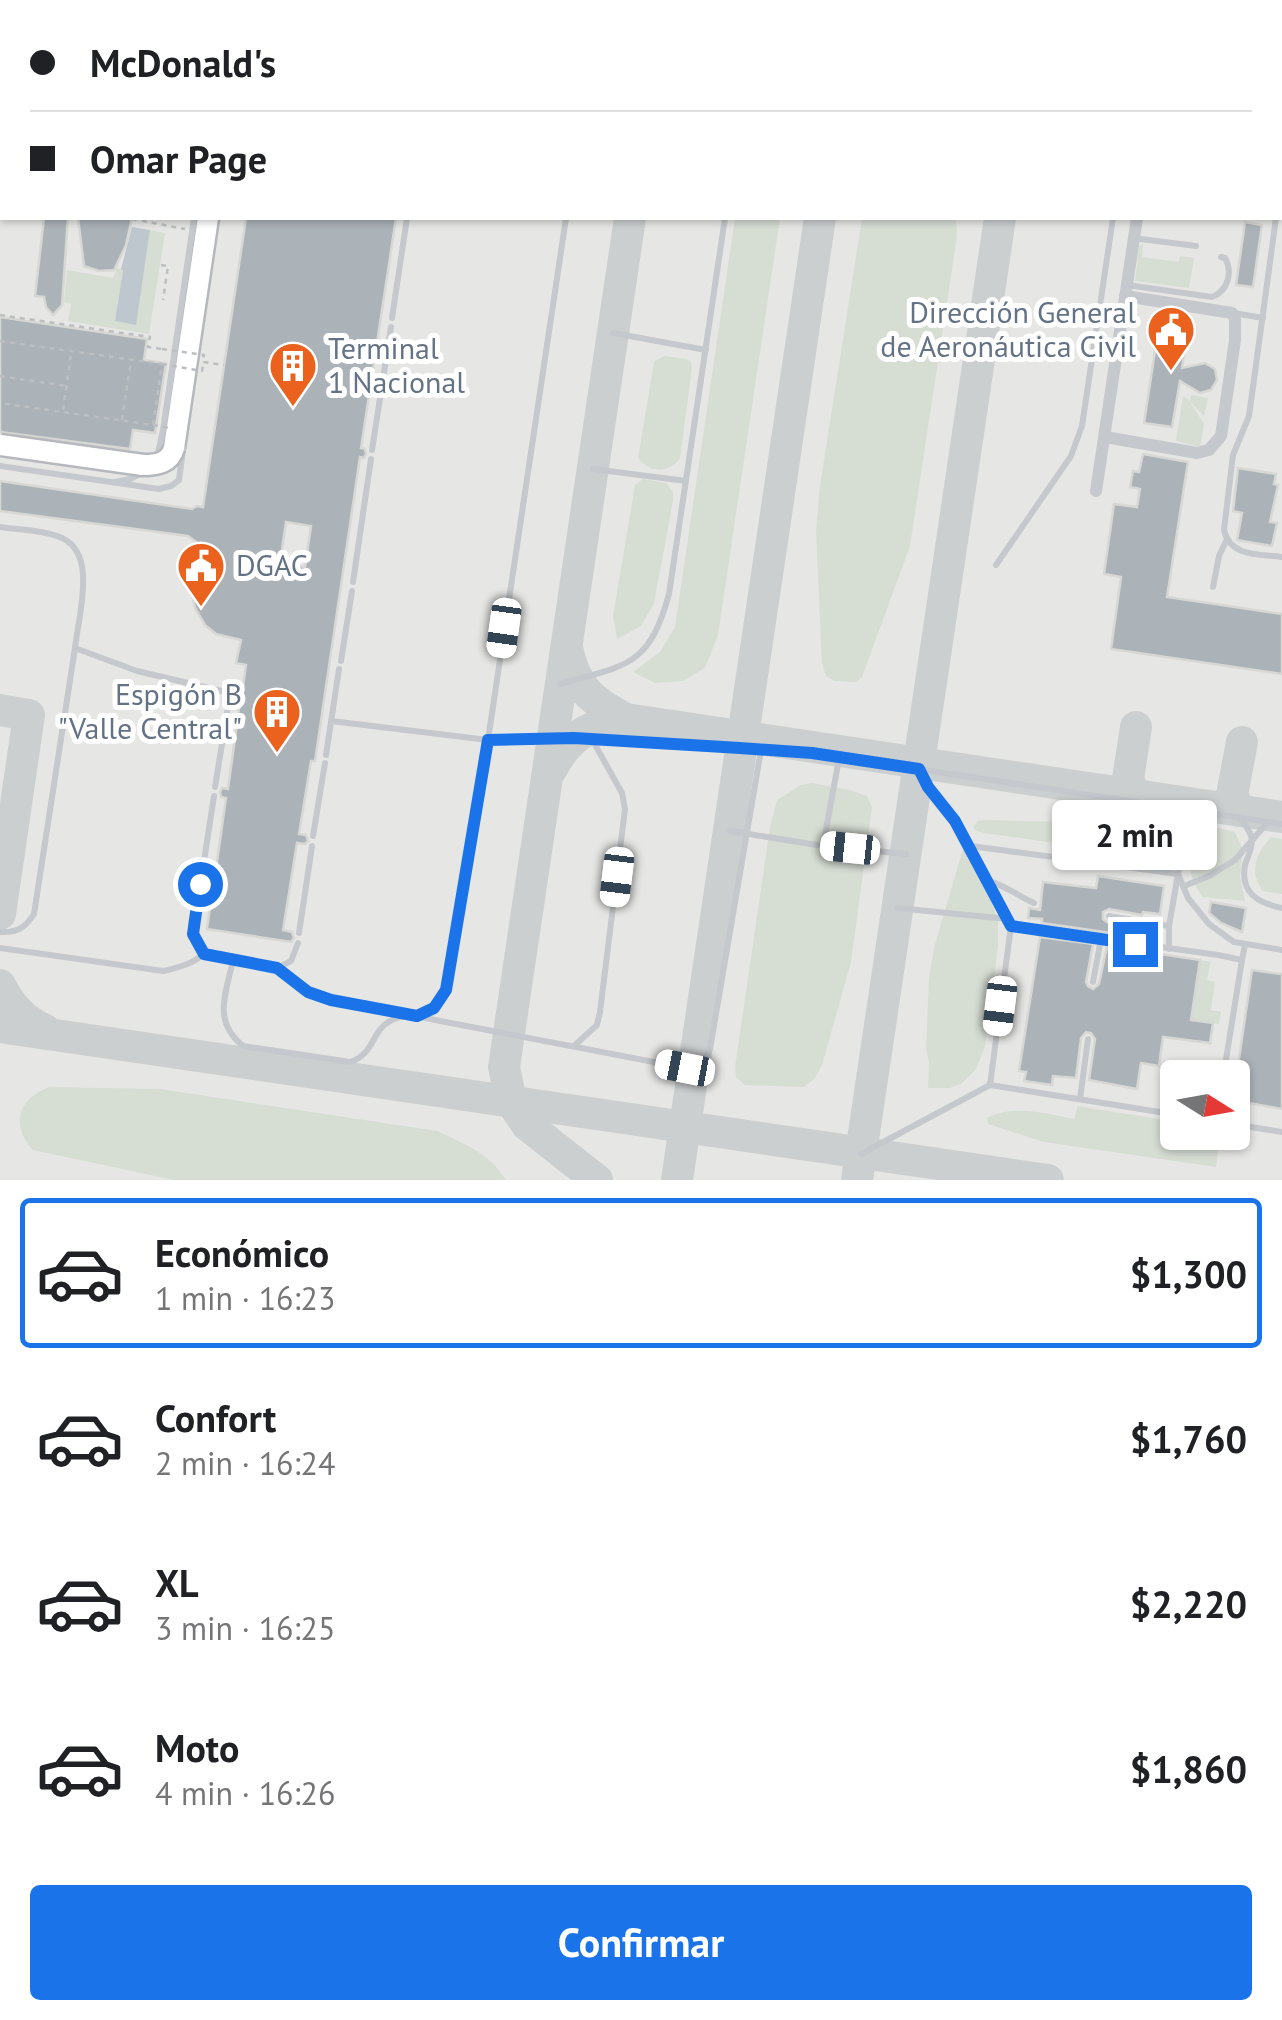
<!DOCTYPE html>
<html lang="es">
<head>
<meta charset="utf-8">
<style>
	:root { --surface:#fff; --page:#f2f2f2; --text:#202124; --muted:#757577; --line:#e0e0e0; --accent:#1a73e8 }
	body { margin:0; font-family:"PT Sans",sans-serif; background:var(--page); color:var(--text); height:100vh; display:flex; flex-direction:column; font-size:38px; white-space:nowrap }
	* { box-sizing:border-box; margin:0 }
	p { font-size:32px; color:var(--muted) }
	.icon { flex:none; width:55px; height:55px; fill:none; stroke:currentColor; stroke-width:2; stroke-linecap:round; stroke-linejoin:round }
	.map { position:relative; height:1180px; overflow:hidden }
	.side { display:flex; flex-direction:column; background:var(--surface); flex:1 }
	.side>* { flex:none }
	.top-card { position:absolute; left:0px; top:0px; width:1282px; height:220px; box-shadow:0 2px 8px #0004; display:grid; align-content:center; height:220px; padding:0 30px; background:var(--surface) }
	.needle { width:65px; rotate:101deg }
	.fabs { position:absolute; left:1160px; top:1060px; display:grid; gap:20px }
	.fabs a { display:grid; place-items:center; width:90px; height:90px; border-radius:10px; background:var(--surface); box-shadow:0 2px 8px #0004; font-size:50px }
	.end { position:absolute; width:45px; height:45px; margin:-22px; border:12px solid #1a73e8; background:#fff; box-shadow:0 0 0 5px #fff }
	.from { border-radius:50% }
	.bubble { position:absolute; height:70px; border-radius:10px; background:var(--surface); box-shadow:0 2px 8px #0004; font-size:32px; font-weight:700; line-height:70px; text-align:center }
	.car { position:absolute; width:30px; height:60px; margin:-30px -15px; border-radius:12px; box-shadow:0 0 8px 2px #0007; background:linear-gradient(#fff 24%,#345 0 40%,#fff 0 76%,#345 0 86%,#fff 0) }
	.top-card b { display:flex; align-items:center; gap:35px; height:95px; font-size:38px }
	.top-card b+b { border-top:2px solid var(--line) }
	.top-card i { width:25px; height:25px; background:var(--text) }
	ul { padding:18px 0 0; list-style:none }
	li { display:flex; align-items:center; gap:30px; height:150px; margin:0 20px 15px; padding:0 10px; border:5px solid transparent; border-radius:10px }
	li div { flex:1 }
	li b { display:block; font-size:38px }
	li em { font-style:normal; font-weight:700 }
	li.selected { border-color:var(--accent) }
	li>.icon { width:90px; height:90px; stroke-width:1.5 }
	.button { display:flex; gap:20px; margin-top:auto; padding:20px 30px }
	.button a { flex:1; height:115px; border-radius:10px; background:var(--accent); color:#fff; font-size:40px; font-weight:700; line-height:115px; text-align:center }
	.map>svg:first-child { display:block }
</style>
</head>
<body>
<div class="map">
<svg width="1282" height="1180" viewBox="0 0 1282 1180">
	<rect width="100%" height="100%" fill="#f5f6f2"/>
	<path fill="#e6e7e5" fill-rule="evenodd" d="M0,0H1282V1180H0ZM2,2H1280V218H2ZM1178,1078H1232V1132H1178Z"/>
	<g fill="#d6ddd3">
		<polygon points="735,218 780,218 718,635 705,668 683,681 655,683 633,672 660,652 675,627"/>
		<polygon points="862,218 956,218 957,236 910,546 862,677 856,682 835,681 826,676 822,663 816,532 820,486"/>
		<polygon points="150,230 165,233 149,334 68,321 71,304 64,302 67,270 113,278 117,268 123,269 115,320 135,324"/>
		<polygon points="1143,243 1142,257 1179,262 1180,256 1194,258 1189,288 1135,281 1139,247"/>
		<path d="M664,356L686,359L691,362L692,368L680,458C668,474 650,473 638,458L654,362Z"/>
		<polygon points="1191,395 1208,398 1204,416 1190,402 1204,424 1200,447 1176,441 1183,396 1190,401"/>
		<polygon points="643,479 666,483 673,492 673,501 654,603 641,626 617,639 613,616 635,485"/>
		<polygon points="812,783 850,790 867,796 872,807 851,962 822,1065 815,1078 804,1087 745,1085 736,1077 735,1067 770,827 777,800 801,785"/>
		<polygon points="1090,802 1174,814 1178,817 1175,853 1173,858 1168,859 984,833 975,830 973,827 978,821 983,820 1069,822 1087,820"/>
		<path d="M1197,823L1235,832L1243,850L1240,877L1245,901L1203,897C1186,876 1185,847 1197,823Z"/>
		<path d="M1271,837L1282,839V894L1263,891C1248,871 1256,854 1271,837Z"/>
		<polygon points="963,849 991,901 998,920 998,947 985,1047 976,1069 962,1083 950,1088 928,1088 929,1064 926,1048 929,978 934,948"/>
		<polygon points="1200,960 1211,962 1207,980 1215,982 1211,1010 1221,1012 1219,1024 1191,1020"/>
		<path d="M49,1087L160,1089L437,1131C465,1144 489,1153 506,1180H174L33,1150C10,1125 18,1099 49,1087Z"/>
		<path d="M1078,1106L1177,1122L1178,1132L1220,1133L1216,1167L1044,1142L988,1124L987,1118C1013,1104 1047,1114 1074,1119Z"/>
	</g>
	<polygon fill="#bec7ce" points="132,227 150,230 136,325 115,321 123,270 121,269"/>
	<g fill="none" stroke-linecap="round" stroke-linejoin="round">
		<g stroke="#cccfd0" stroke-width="32">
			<polyline points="814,0 817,2"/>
			<polyline points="869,0 887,2"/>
			<polyline points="680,2 683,0"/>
			<polyline points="999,2 1004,0"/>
			<polyline points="1031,2 1032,0"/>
			<path d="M567,648C575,687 591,701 626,719L1282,817"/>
			<polyline points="0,710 29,715 0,914"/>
			<path d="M551,770C569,736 588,725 626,719"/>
			<polyline points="1135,796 1128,779 1136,727"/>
			<polyline points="1240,811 1232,795 1242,742"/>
			<path d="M0,985C10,1006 24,1021 45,1030"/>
			<polyline points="0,1027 1048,1180"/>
			<polyline points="597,1180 527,1125 511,1101 504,1067 630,218"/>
			<polyline points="677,1180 820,218"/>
			<polyline points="857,1180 1000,218"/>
		</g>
	</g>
	<g fill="#abb2b8" stroke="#d7d7d4" stroke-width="2.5" fill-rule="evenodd">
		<polygon points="44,218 68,218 62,305 53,315 46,307 44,297 35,296"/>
		<polygon points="78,218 132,218 126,245 114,270 99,271 84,266"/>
		<path d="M246,218H396L361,448L365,449L366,454L364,458L360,457L315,761H311L299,834L306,835L308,841L305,844L297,843L283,930L292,932L294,938L291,942L207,929L213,886L207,885L205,880L209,875L215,876L226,798L221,797L220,792L222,788L228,789L239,709H235L234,704L237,700L241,701L246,665L236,663L241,640L216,634L205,625L195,608L192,594L193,581L198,568L210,552L188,536L0,511V481L192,509L197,506L203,507ZM286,522L311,526L305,567L280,563Z"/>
		<polygon points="1245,222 1262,225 1253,287 1236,285"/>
		<polygon points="0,317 147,339 144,360 166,363 155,433 133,430 130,449 0,432"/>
		<polygon points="1160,318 1189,323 1182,368 1205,363 1215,369 1217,380 1211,390 1200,393 1180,381 1172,427 1144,423"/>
		<polygon points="1143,454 1188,462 1167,597 1282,614 1282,674 1111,649 1121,577 1104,574 1114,504 1137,507 1140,489 1130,487 1133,471 1139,472"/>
		<polygon points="1238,468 1276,474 1274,484 1278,485 1270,522 1277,523 1272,546 1237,540 1242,513 1233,511"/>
		<polygon points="1098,876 1164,886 1160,914 1143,912 1142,915 1109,909 1103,912 1103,919 1107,922 1140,928 1139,937 1042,923 1042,919 1028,918 1029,908 1040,910 1043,882 1096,888"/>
		<polygon points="1211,902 1246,908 1242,932 1221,923 1209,913"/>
		<polygon points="1040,937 1093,944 1086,982 1088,986 1093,989 1099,984 1107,946 1200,960 1191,1020 1213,1023 1210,1043 1163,1037 1159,1066 1141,1063 1137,1089 1089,1080 1095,1039 1091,1033 1086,1032 1081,1038 1076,1078 1053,1076 1052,1085 1024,1081 1026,1072 1019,1071"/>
		<polygon points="1252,970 1282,974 1282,1109 1233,1100"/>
	</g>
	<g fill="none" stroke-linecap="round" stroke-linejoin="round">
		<g stroke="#b5b8bc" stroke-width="25">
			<g id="trunk">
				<polyline points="239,2 240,0"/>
				<polyline points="174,448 208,218"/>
			</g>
		</g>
		<g stroke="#bcbfc1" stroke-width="2.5" stroke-dasharray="5 5" stroke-linecap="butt">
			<polyline points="90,0 108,2"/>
			<polyline points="16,2 16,0"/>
			<polyline points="55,2 55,0"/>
			<polyline points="0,13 2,14"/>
			<polyline points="0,47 2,47"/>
			<polyline points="0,86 2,86"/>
			<polyline points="0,129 2,128"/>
			<polyline points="132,219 185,229"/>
			<polyline points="161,265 168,266 163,300"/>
			<polyline points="0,315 150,337 148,347 162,349"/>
			<polyline points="0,341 162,364 153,425 0,403"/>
			<polyline points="0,376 67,386"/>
			<polyline points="63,410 71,354"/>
			<polyline points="122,420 131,360"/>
		</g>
		<g stroke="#c5c8cc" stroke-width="6">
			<polyline points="224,0 225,2"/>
			<polyline points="250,2 250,0"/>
			<polyline points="438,2 438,0"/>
			<polyline points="599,2 599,0"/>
			<polyline points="1145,2 1145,0"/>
			<polyline points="1280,192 1282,178"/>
			<path d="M1276,218L1249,416L1233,455L1224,530C1230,557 1259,554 1282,557"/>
			<polyline points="1133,238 1196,246"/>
			<path d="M1127,285L1212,297C1228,291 1233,272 1225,258L1221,257"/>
			<polyline points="1234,313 1263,318"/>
			<polyline points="392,318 407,218"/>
			<polyline points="613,333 706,350"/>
			<polyline points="372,450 391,327"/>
			<polyline points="157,458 163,430 194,218"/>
			<polyline points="0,466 159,489 171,486 179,480 183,449"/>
			<polyline points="593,469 686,481"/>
			<polyline points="115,482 130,479 146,471"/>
			<path d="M0,527C20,530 44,530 62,538C98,554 78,617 75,648L137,671L226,692L230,699"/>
			<polyline points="996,565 1071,456 1082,426 1113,218"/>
			<polyline points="353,582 371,459"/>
			<polyline points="1213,587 1219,556 1226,541"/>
			<polyline points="341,661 352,591"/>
			<path d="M560,684C627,665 649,667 669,594L725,218"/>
			<polyline points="331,721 488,740 574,738 812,753 1282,824"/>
			<polyline points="326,755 339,669"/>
			<polyline points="919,769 928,787 955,821 1011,926 990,1085 1178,1115"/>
			<polyline points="215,787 228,707"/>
			<polyline points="1190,804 1178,874 1188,898 1209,924 1234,942 1282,950"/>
			<path d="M1241,819C1246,826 1252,833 1252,841C1252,849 1247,858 1245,865C1240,893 1258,903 1282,908"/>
			<polyline points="730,831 823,846 906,854"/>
			<polyline points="313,836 325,763"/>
			<polyline points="823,846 839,759"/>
			<polyline points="971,846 1178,874 1169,926 1169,949"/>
			<polyline points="202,874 214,796"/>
			<path d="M988,881C1005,885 1018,896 1034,903"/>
			<polyline points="200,884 193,934 205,953 277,968 291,961 298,943"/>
			<polyline points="1184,886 1209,876 1235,860 1267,823"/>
			<polyline points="898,908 1007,919"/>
			<polyline points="1109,916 1169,926"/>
			<polyline points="1011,926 1218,955 1242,960 1245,945"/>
			<path d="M0,932C17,933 25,928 34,914L75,648"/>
			<polyline points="299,933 312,846"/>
			<path d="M0,948L163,971C177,968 193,964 205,953"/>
			<path d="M233,960C226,994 212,1021 243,1046L350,1062C375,1054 371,1031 390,1021C414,1009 427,1022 446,991L488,740L566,218"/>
			<polyline points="277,968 308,992 331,1000 685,1068 703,1062 710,1049 761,750"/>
			<polyline points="1093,982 1101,939"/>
			<polyline points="574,1046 597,1025 600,1012 625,809 622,793 593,741"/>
			<polyline points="1223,1078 1242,960"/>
			<polyline points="1080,1099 1088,1039"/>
			<polyline points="1232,1124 1282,1132"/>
			<polyline points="861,1154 990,1085"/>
		</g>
		<g stroke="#c5c8cc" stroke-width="12">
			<polyline points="1245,0 1261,2"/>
			<polyline points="1170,2 1171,0"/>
			<polyline points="1280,6 1282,6"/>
			<polyline points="1105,437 1197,453 1209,450 1221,436 1235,340 1235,319 1232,313 1125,296"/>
			<polyline points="1096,491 1137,218"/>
		</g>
		<use href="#trunk" stroke="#fff" stroke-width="20"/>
		<g stroke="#b5b8bc" stroke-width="25" stroke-linecap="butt">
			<path id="trunk-bridge" d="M0,445L143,465C157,465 170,463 174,448"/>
		</g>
		<g stroke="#bcbfc1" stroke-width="2.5" stroke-dasharray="5 5" stroke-linecap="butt">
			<polyline points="162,349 204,355 203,362 224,365"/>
			<polyline points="162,364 202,371 203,364"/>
			<polyline points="153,425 171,428"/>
		</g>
		<use href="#trunk-bridge" stroke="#fff" stroke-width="20"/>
	</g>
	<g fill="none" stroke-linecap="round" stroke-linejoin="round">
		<polyline stroke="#1a73e8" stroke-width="12" points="200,884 193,934 204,954 277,968 308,992 331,1000 417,1016 434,1008 446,990 488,740 574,738 740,748 812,753 919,769 928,787 955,821 1011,926 1135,944"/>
	</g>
	<defs>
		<g id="civic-pin" transform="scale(2.5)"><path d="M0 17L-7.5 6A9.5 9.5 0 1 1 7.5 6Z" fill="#ea621d" stroke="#fff"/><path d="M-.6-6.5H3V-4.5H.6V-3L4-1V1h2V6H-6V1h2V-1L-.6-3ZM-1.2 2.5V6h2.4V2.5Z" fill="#fff"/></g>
		<g id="building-pin" transform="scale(2.5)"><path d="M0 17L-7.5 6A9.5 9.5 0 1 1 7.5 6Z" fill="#ea621d" stroke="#fff"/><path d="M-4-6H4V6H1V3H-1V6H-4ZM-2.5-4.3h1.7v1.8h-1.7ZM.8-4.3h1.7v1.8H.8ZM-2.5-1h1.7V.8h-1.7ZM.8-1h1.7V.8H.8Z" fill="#fff"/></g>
	</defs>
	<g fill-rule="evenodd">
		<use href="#civic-pin" x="1171" y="330"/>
		<use href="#building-pin" x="293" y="366"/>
		<use href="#civic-pin" x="201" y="566"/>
		<use href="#building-pin" x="277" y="712"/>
	</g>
	<g text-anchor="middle" stroke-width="10" stroke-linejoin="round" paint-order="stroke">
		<g font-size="30" fill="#637284" stroke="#fff" text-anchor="end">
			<text x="1136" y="323">Dirección General<tspan x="1136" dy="34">de Aeronáutica Civil</tspan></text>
			<text x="328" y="359" text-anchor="start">Terminal<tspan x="328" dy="34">1 Nacional</tspan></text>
			<text x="236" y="576" text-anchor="start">DGAC</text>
			<text x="242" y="705">Espigón B<tspan x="242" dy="34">"Valle Central"</tspan></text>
		</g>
	</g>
</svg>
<div class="fabs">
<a><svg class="needle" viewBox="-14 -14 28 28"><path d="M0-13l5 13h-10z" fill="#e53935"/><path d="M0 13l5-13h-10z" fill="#757577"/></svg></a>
</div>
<i class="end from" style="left:200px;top:884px"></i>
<i class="end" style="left:1135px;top:944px"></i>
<div class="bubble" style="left:1052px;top:800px;width:165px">2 min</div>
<i class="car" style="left:504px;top:628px;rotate:188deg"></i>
<i class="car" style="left:850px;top:848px;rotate:276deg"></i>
<i class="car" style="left:617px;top:877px;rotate:187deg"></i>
<i class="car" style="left:1000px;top:1006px;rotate:187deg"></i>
<i class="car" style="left:685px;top:1068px;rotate:281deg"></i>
<div class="top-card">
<b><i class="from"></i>McDonald's</b>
<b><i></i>Omar Page</b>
</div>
</div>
<section class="side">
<ul>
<li class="selected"><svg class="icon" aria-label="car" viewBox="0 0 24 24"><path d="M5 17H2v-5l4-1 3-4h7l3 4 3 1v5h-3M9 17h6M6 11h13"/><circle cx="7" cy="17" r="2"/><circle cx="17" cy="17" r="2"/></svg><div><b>Económico</b><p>1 min · 16:23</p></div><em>$1,300</em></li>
<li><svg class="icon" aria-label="car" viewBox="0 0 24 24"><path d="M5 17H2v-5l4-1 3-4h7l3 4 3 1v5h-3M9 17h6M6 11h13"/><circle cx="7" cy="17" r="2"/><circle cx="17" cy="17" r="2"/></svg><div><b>Confort</b><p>2 min · 16:24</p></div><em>$1,760</em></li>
<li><svg class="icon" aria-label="car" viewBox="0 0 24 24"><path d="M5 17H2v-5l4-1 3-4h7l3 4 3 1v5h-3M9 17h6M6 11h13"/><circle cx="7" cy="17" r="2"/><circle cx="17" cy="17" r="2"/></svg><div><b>XL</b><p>3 min · 16:25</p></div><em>$2,220</em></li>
<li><svg class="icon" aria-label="car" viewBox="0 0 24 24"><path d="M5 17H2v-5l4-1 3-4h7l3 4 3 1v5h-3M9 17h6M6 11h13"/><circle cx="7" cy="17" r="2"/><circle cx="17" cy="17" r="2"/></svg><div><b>Moto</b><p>4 min · 16:26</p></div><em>$1,860</em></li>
</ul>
<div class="button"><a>Confirmar</a></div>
</section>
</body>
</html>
